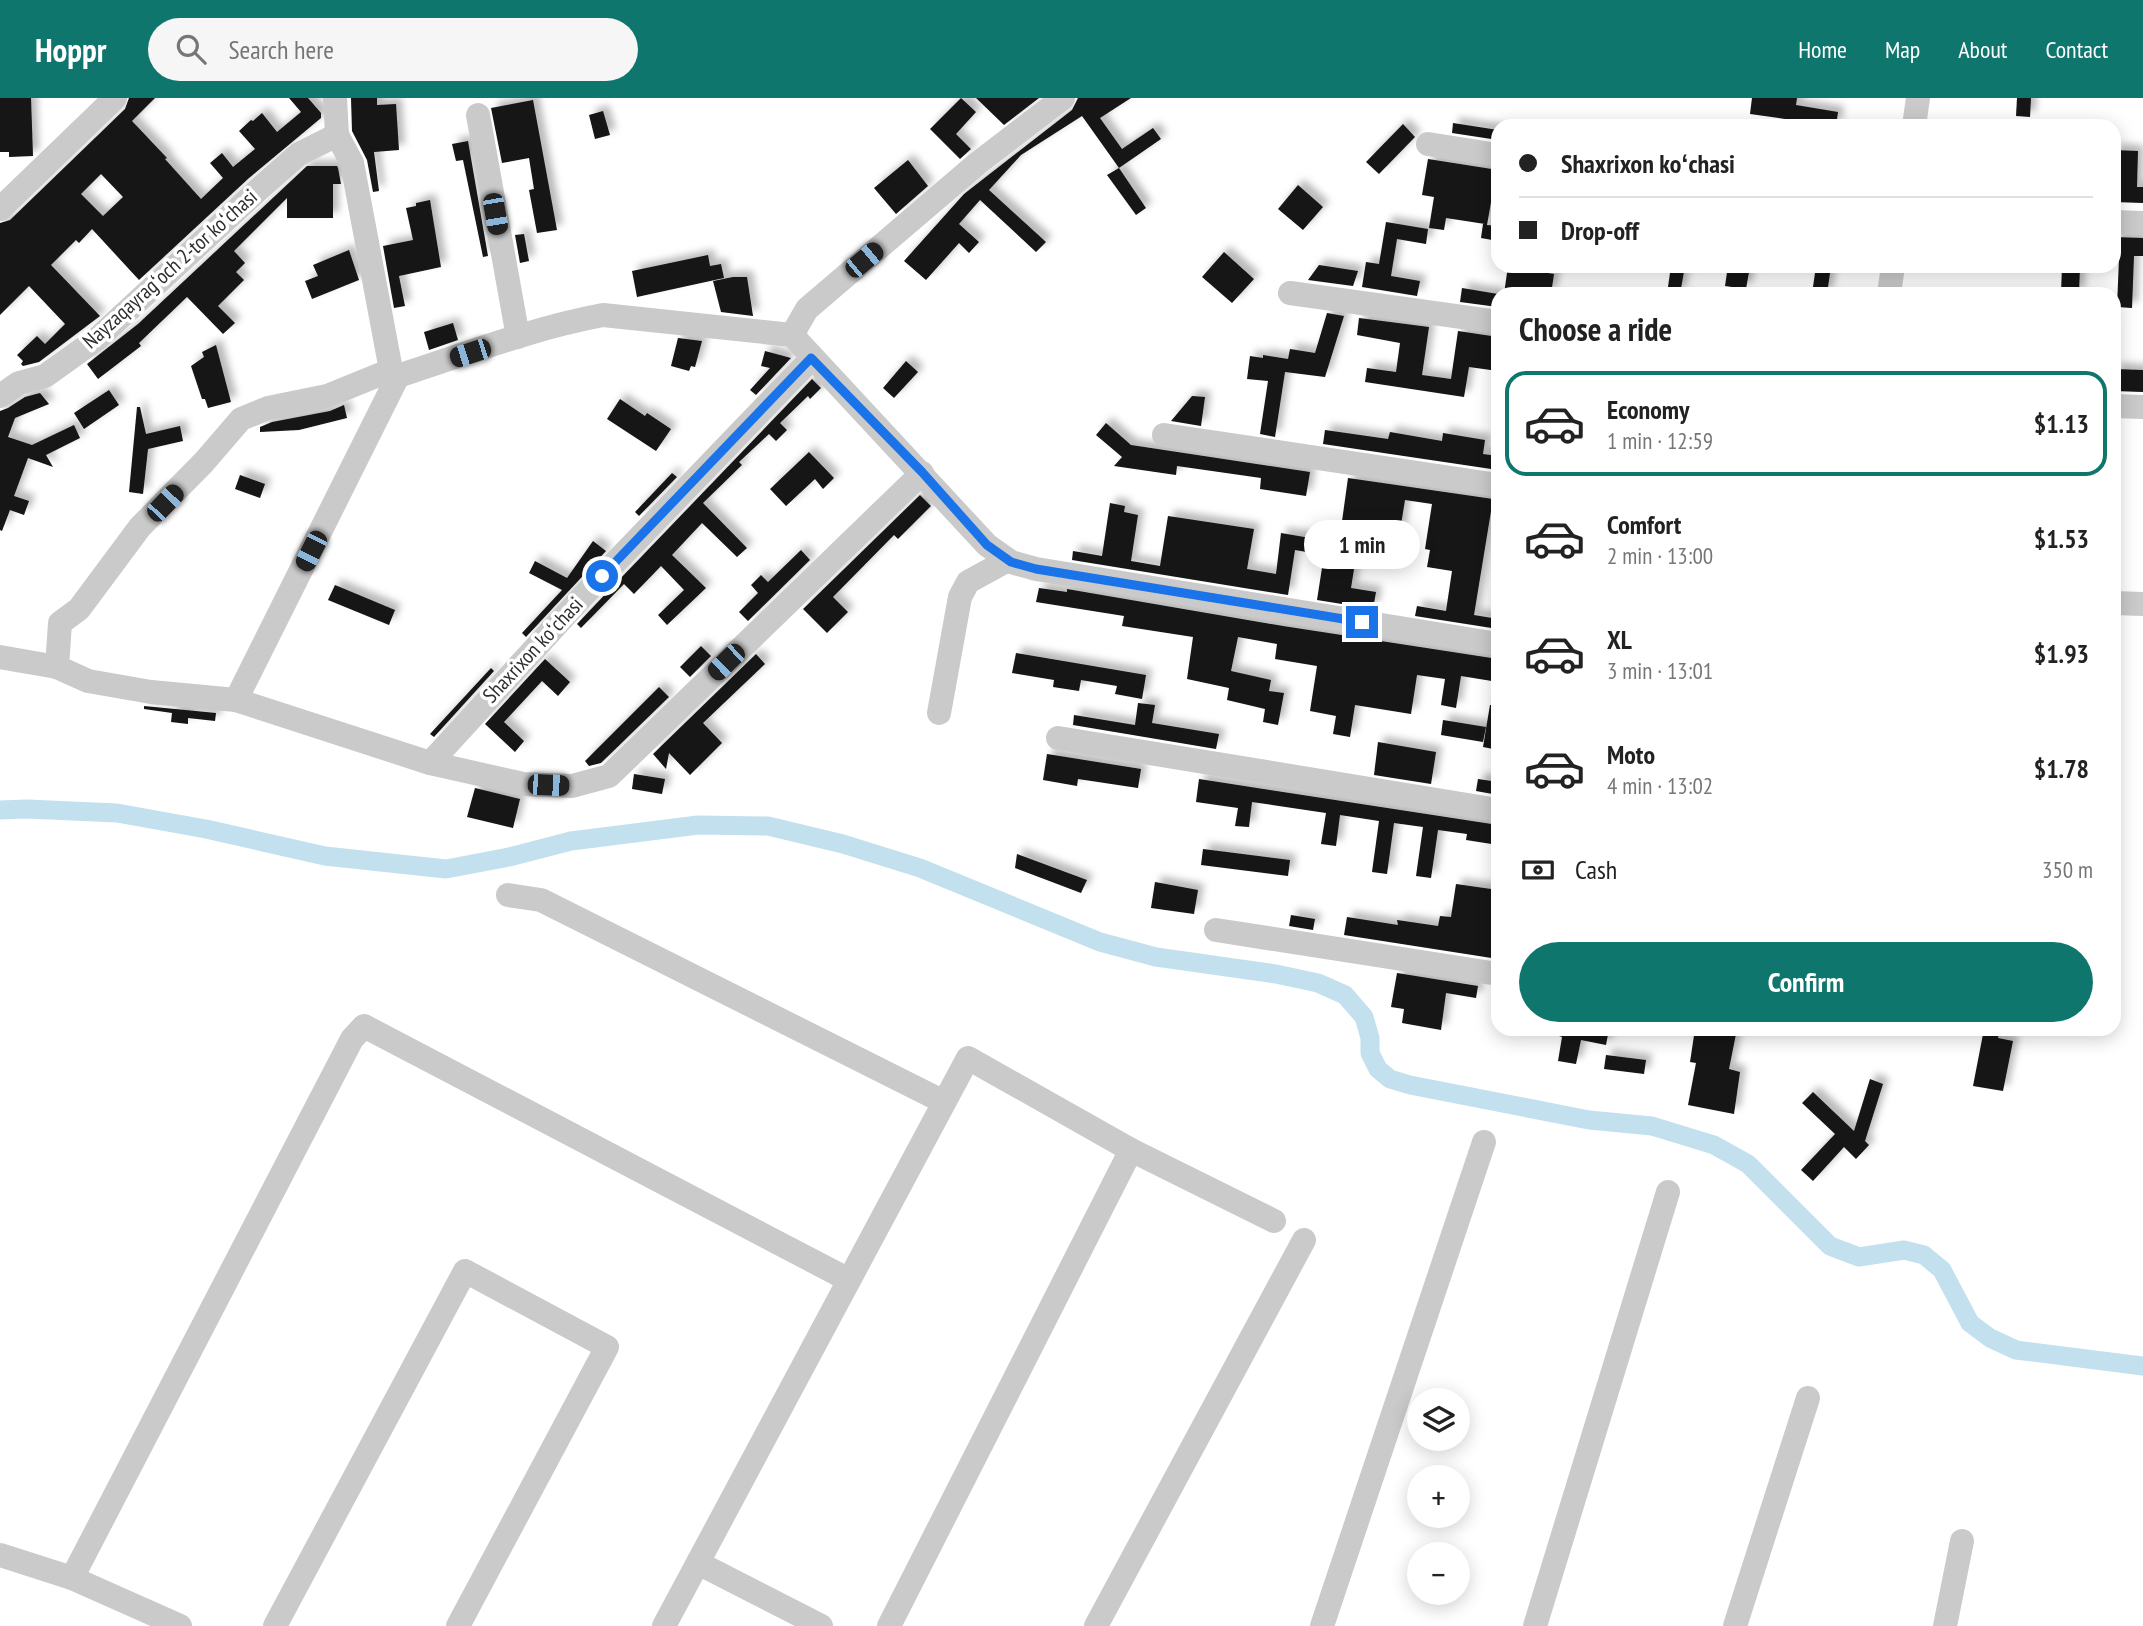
<!DOCTYPE html>
<html lang="en">
<head>
<meta charset="utf-8">
<style>
	:root { --surface:#fff; --page:#f6f6f6; --text:#222; --muted:#767676; --line:#e0e0e0; --accent:#0f766e }
	body { margin:0; font-family:"PT Sans Narrow",sans-serif; background:var(--page); color:var(--text); height:100vh; display:flex; flex-direction:column; font-size:26px; white-space:nowrap }
	* { box-sizing:border-box; margin:0 }
	p { font-size:23px; color:var(--muted) }
	.icon { flex:none; width:38px; height:38px; fill:none; stroke:currentColor; stroke-width:2; stroke-linecap:round; stroke-linejoin:round }
	.map { position:relative; flex:1; overflow:hidden }
	.details { position:absolute; left:1491px; top:189px; width:630px; height:749px; display:flex; flex-direction:column; background:var(--surface); border-radius:21px; box-shadow:0 4px 18px #0003 }
	.details>* { flex:none }
	.top-card { position:absolute; left:1491px; top:21px; width:630px; height:154px; border-radius:21px; box-shadow:0 4px 18px #0003; display:grid; align-content:center; height:154px; padding:0 28px; background:var(--surface) }
	.buttons { position:absolute; left:1407px; top:1290px; display:grid; gap:14px }
	.buttons a { display:grid; place-items:center; width:63px; height:63px; border-radius:50%; background:var(--surface); box-shadow:0 4px 18px #0003; font-size:35px }
	.end { position:absolute; width:32px; height:32px; margin:-16px; border:9px solid #1a73e8; background:#fff; box-shadow:0 0 0 4px #fff }
	.from { border-radius:50% }
	.bubble { position:absolute; height:49px; border-radius:24px; background:var(--surface); box-shadow:0 4px 18px #0003; font-size:23px; font-weight:800; line-height:49px; text-align:center }
	.car { position:absolute; width:21px; height:42px; margin:-21px -10px; border-radius:9px; box-shadow:0 0 5px 2px #0007; background:linear-gradient(#222 24%,#8ab4d8 0 40%,#222 0 76%,#8ab4d8 0 86%,#222 0) }
	.top-card b { display:flex; align-items:center; gap:24px; height:66px; font-size:26px }
	.top-card b+b { border-top:2px solid var(--line) }
	.top-card i { width:18px; height:18px; background:var(--text) }
	ul { padding:0; list-style:none }
	li { display:flex; align-items:center; gap:21px; height:105px; margin:0 14px 10px; padding:0 14px; border:4px solid transparent; border-radius:21px }
	li div { flex:1 }
	li b { display:block; font-size:26px }
	li em { font-style:normal; font-weight:800 }
	li.current { border-color:var(--accent) }
	li>.icon { width:63px; height:63px; stroke-width:1.5 }
	h2 { padding:0 28px; font-size:32px; line-height:84px }
	.pay { display:flex; align-items:center; gap:18px; height:77px; padding:0 28px; font-size:26px }
	.pay p { margin-inline-start:auto }
	.button { display:flex; gap:14px; margin-top:auto; padding:14px 28px }
	.button a { flex:1; height:80px; border-radius:42px; background:var(--accent); color:#fff; font-size:28px; font-weight:800; line-height:80px; text-align:center }
	header { display:flex; align-items:center; gap:42px; box-sizing:border-box; height:98px; padding:0 35px; background:var(--accent); color:#fff }
	header strong { font-size:33px }
	nav { display:flex; gap:38px; margin-inline-start:auto; font-size:24px }
	.search { width:490px; height:63px; background:var(--page); display:flex; align-items:center; gap:18px; box-sizing:border-box; padding:0 24px; border-radius:38px; color:var(--muted); font-size:26px }
	.map>svg:first-child { display:block }
</style>
</head>
<body>
<header>
<strong>Hoppr</strong>
<div class="search"><svg class="icon" aria-label="search" viewBox="0 0 24 24"><circle cx="10" cy="10" r="6"/><path d="M15 15l6 6"/></svg>Search here</div>
<nav><a>Home</a><a>Map</a><a>About</a><a>Contact</a></nav>
</header>
<div class="map">
<svg width="2143" height="1528" viewBox="0 0 2143 1528">
	<defs>
		<filter id="shadow"><feDropShadow dx="6" dy="-6" stdDeviation="3.5" flood-color="#0004"/></filter>
	</defs>
	<rect width="100%" height="100%" fill="#fff"/>
	<g fill="none" stroke-linecap="round" stroke-linejoin="round">
		<polyline stroke="#c3e0ee" stroke-width="19" points="0,712 27,711 117,715 206,731 325,758 446,771 509,759 571,743 698,727 768,728 843,746 920,770 1100,844 1156,859 1276,876 1318,885 1345,897 1364,919 1370,940 1370,955 1378,971 1390,981 1410,987 1589,1022 1652,1028 1714,1047 1748,1066 1830,1148 1859,1159 1904,1152 1924,1157 1942,1172 1970,1225 1990,1240 2016,1252 2143,1268"/>
	</g>
	<g fill="#141414" fill-rule="evenodd" filter="url(#shadow)">
		<polygon points="0,0 31,0 33,58 9,59 9,54 0,54"/>
		<path d="M129,0H155L132,23L167,60L165,61L201,101L223,80L210,65L222,55L233,69L255,51L239,33L251,22L253,23L262,15L277,34L301,14L289,0H308L321,15V20L249,80L139,182L92,131L79,145L76,142L51,167L100,218L39,264L23,268L21,266L23,263L17,257L37,238L45,246L65,226L29,188L0,217V125L10,122L125,11ZM101,76L123,99L103,118L81,96Z"/>
		<polygon points="351,0 377,0 377,7 396,6 399,52 374,54 379,93 373,94 367,62 352,33"/>
		<polygon points="961,0 976,14 956,36 971,51 960,61 930,31"/>
		<polygon points="976,0 1039,0 1004,27"/>
		<polygon points="1078,0 1131,0 1100,20 1122,51 1153,30 1161,41 1119,70 1082,18 1021,57 989,92 1046,144 1036,154 980,102 959,126 979,144 969,155 959,145 926,182 904,163 964,96 1072,12"/>
		<polygon points="1752,0 1797,0 1796,7 1838,14 1836,28 1750,16"/>
		<polygon points="2017,0 2031,0 2030,19 2016,18"/>
		<polygon points="533,2 557,132 537,135 529,92 534,91 529,60 502,65 491,10"/>
		<polygon points="603,13 610,37 595,41 589,17"/>
		<polygon points="1453,25 1498,32 1498,42 1452,35"/>
		<polygon points="1403,26 1415,39 1379,76 1366,64"/>
		<polygon points="468,43 488,158 483,159 463,62 456,63 452,46"/>
		<polygon points="2114,52 2138,53 2137,89 2143,89 2143,105 2114,104"/>
		<polygon points="1428,61 1498,72 1498,88 1494,87 1487,127 1498,128 1498,143 1481,140 1483,126 1485,126 1446,120 1444,132 1429,130 1434,99 1422,97"/>
		<polygon points="908,62 928,88 896,116 874,90"/>
		<polygon points="307,68 337,68 338,70 341,86 333,86 333,120 287,120 287,100 234,153 245,165 236,174 244,182 218,208 235,225 223,236 187,199 139,245 141,248 98,281 87,266 138,226"/>
		<polygon points="1119,70 1146,110 1136,117 1107,77"/>
		<polygon points="1298,87 1323,109 1303,132 1278,111"/>
		<polygon points="430,102 441,169 399,178 405,208 394,210 383,148 413,142 406,110 416,108 416,105"/>
		<polygon points="1386,124 1428,131 1426,146 1397,141 1391,178 1420,183 1417,198 1362,189 1366,164 1379,166"/>
		<polygon points="524,136 529,163 520,165 515,137"/>
		<polygon points="2114,139 2143,140 2143,158 2134,158 2132,210 2117,209 2119,160 2114,160"/>
		<polygon points="349,152 359,182 312,201 305,183 318,178 313,167"/>
		<polygon points="1224,154 1254,181 1232,205 1202,179"/>
		<polygon points="708,157 710,168 721,166 724,180 637,199 632,173"/>
		<polygon points="1319,167 1358,173 1353,188 1308,182"/>
		<polygon points="1508,168 1524,168 1523,171 1554,176 1551,196 1504,196"/>
		<polygon points="1671,168 1685,168 1680,196 1667,196"/>
		<polygon points="1728,168 1750,168 1746,191 1725,188"/>
		<polygon points="1816,168 1831,168 1827,196 1812,196"/>
		<polygon points="2062,168 2080,168 2079,196 2061,196"/>
		<polygon points="733,179 747,179 753,218 721,214 713,183"/>
		<polygon points="1462,190 1498,196 1498,209 1460,204"/>
		<polygon points="1327,215 1344,218 1325,279 1285,274 1275,339 1260,336 1268,283 1247,281 1250,258 1263,260 1263,257 1288,261 1290,251 1315,255"/>
		<polygon points="1359,220 1429,229 1422,277 1451,281 1458,233 1498,239 1498,273 1469,269 1464,299 1365,284 1367,270 1396,274 1400,245 1357,237"/>
		<polygon points="453,225 458,242 429,252 424,234"/>
		<polygon points="678,240 702,243 695,269 691,268 689,273 671,268"/>
		<polygon points="216,247 231,304 208,310 205,301 202,301 191,268 204,259 202,254"/>
		<polygon points="765,253 791,260 756,297 750,292 770,270 761,268"/>
		<polygon points="906,263 918,274 894,300 883,290"/>
		<polygon points="2114,271 2143,272 2143,294 2114,293"/>
		<polygon points="812,281 821,290 810,301 808,298 780,325 787,332 776,343 769,336 739,364 742,367 703,405 747,450 737,459 702,425 672,457 706,490 667,527 658,517 684,492 661,468 634,496 624,486 581,530 577,526 594,508"/>
		<polygon points="109,292 119,307 84,331 74,315"/>
		<polygon points="40,295 49,306 15,320 8,339 32,347 74,327 80,340 46,357 53,369 28,360 14,398 29,403 24,417 10,412 2,433 0,432 0,313 8,310 25,299"/>
		<polygon points="1192,298 1205,299 1201,328 1171,323"/>
		<polygon points="620,301 645,318 647,315 671,331 656,353 607,321"/>
		<polygon points="344,307 347,320 299,332 260,334 260,329 272,324 330,313"/>
		<polygon points="137,309 140,309 146,336 180,328 183,343 148,351 143,396 129,394"/>
		<polygon points="1106,325 1131,347 1310,374 1306,398 1260,391 1261,380 1177,368 1176,377 1114,368 1122,359 1096,337"/>
		<polygon points="1325,332 1388,341 1390,334 1442,343 1443,335 1485,342 1483,356 1498,358 1498,372 1323,346"/>
		<polygon points="809,354 834,380 823,391 815,381 786,408 770,391"/>
		<polygon points="672,375 677,379 639,418 635,414"/>
		<polygon points="240,377 265,386 260,400 235,391"/>
		<polygon points="1348,380 1493,401 1474,517 1498,521 1498,531 1415,518 1417,508 1446,513 1452,473 1427,469 1430,452 1425,451 1432,406 1405,402 1400,433 1361,427 1351,490 1376,494 1373,511 1317,502 1324,457 1295,452 1288,497 1072,462 1073,453 1102,458 1110,405 1125,408 1124,414 1138,417 1131,463 1160,468 1168,418 1254,431 1247,471 1276,476 1281,435 1339,445"/>
		<polygon points="920,397 931,408 898,441 894,437 833,499 848,514 827,535 803,511"/>
		<polygon points="593,443 606,453 526,539 522,535 562,492 529,475 535,463 567,480"/>
		<polygon points="801,452 810,462 748,523 739,514 758,495 751,487 761,477 768,484"/>
		<polygon points="335,487 395,512 389,527 328,502"/>
		<polygon points="1039,490 1067,494 1067,491 1283,528 1498,561 1498,584 1461,578 1456,610 1441,607 1445,581 1417,577 1411,616 1355,607 1350,639 1333,636 1336,618 1310,613 1317,568 1275,561 1277,546 1238,539 1231,573 1271,582 1269,593 1284,595 1278,627 1263,624 1265,611 1227,602 1229,590 1187,581 1193,539 1122,528 1124,518 1036,504"/>
		<polygon points="701,548 711,558 690,579 680,569"/>
		<polygon points="1016,555 1146,577 1142,601 1115,596 1117,588 1081,582 1079,593 1053,589 1054,582 1012,575"/>
		<polygon points="756,556 765,566 703,625 722,645 690,677 669,655 666,671 653,656"/>
		<polygon points="545,561 570,584 558,598 542,583 504,624 524,643 515,654 485,626"/>
		<polygon points="491,570 494,573 434,639 430,636"/>
		<polygon points="659,589 669,599 601,665 589,668 585,663"/>
		<polygon points="1138,605 1155,607 1152,625 1219,636 1216,651 1073,627 1074,617 1135,627"/>
		<polygon points="1490,607 1498,607 1498,652 1483,649"/>
		<polygon points="144,608 216,615 215,623 188,620 188,626 171,624 172,615 144,611"/>
		<polygon points="1443,622 1486,629 1483,644 1441,637"/>
		<polygon points="1378,644 1436,654 1431,686 1374,677"/>
		<polygon points="1047,656 1141,671 1138,690 1078,681 1077,688 1043,682"/>
		<polygon points="634,676 665,681 662,696 632,691"/>
		<polygon points="1199,681 1498,727 1498,747 1466,742 1467,736 1438,732 1431,780 1416,778 1423,729 1394,725 1387,776 1372,774 1379,723 1340,717 1336,748 1321,746 1326,715 1252,704 1249,729 1235,728 1238,710 1196,704"/>
		<polygon points="1478,681 1498,684 1498,697 1476,693"/>
		<polygon points="475,690 520,701 513,730 467,719"/>
		<polygon points="1203,751 1290,762 1288,778 1201,767"/>
		<polygon points="1017,756 1087,782 1081,795 1015,770"/>
		<polygon points="1155,784 1198,792 1194,816 1151,810"/>
		<polygon points="1456,786 1498,792 1494,827 1498,827 1498,861 1344,837 1347,819 1398,827 1397,822 1438,828 1440,818 1451,819"/>
		<polygon points="1291,817 1315,821 1313,832 1289,828"/>
		<polygon points="1397,875 1478,888 1476,900 1446,895 1441,932 1402,925 1404,911 1391,909"/>
		<polygon points="1560,931 1609,931 1606,947 1581,942 1576,966 1558,963 1562,939 1559,938"/>
		<polygon points="1695,931 1737,931 1729,971 1740,974 1734,1016 1688,1007 1696,965 1690,964"/>
		<polygon points="1984,931 2000,931 1998,940 2013,943 2003,993 1973,988"/>
		<polygon points="1606,957 1646,962 1644,976 1604,971"/>
		<polygon points="1870,981 1883,986 1865,1043 1869,1047 1856,1061 1844,1049 1813,1083 1801,1072 1835,1036 1802,1005 1813,994 1854,1033"/>
	</g>
	<g fill="none" stroke-linecap="round" stroke-linejoin="round">
		<g stroke="#cacaca" stroke-width="24">
			<path d="M335,0L337,37L352,65L391,272L398,278C466,256 533,230 603,217L792,237L807,211L978,65L1063,0"/>
			<polyline points="478,17 518,239"/>
			<polyline points="1914,28 1918,0"/>
			<polyline points="1428,46 1498,57"/>
			<polyline points="0,111 115,0"/>
			<polyline points="2114,124 2143,125"/>
			<polyline points="1290,195 1498,224"/>
			<polyline points="1889,196 1893,168"/>
			<polyline points="792,237 987,447 1011,464 1036,471 1498,546"/>
			<polyline points="0,298 19,285 45,278 98,240 259,91 299,56 337,37"/>
			<polyline points="2114,308 2143,309"/>
			<polyline points="1164,337 1498,387"/>
			<polyline points="2114,505 2143,506"/>
			<polyline points="0,559 57,569 88,583 151,594 236,602 398,278"/>
			<polyline points="57,569 60,525 79,511 140,429 204,364 241,321 268,310 327,298 391,272"/>
			<polyline points="236,602 430,665 523,686 572,688 609,678 922,375"/>
			<polyline points="939,615 960,499 968,484 1008,462"/>
			<polyline points="1058,640 1498,712"/>
			<polyline points="430,665 583,498 812,260"/>
			<polyline points="508,797 541,802 944,1004"/>
			<polyline points="1216,832 1498,876"/>
			<polyline points="0,1457 72,1480 180,1528"/>
			<polyline points="698,1465 821,1528"/>
			<polyline points="72,1480 352,941 364,928 849,1182"/>
			<polyline points="275,1528 465,1173 607,1249 458,1528"/>
			<polyline points="664,1528 968,960 1131,1052 1274,1123"/>
			<polyline points="889,1528 1131,1052"/>
			<polyline points="1096,1528 1304,1142"/>
			<polyline points="1322,1528 1484,1044"/>
			<polyline points="1535,1528 1668,1094"/>
			<polyline points="1735,1528 1808,1300"/>
			<polyline points="1945,1528 1962,1443"/>
		</g>
	</g>
	<g fill="none" stroke-linecap="round" stroke-linejoin="round">
		<polyline stroke="#1a73e8" stroke-width="9" points="602,478 811,260 922,374 987,447 1011,464 1036,471 1362,524"/>
	</g>
	<g text-anchor="middle" stroke-width="7" stroke-linejoin="round" paint-order="stroke">
		<g font-size="21" fill="#2d2d2d" stroke="#fff">
			<text transform="translate(170 171) rotate(-42)" y="7">Nayzaqayragʻoch 2-tor koʻchasi</text>
			<text transform="translate(533 552) rotate(-47)" y="7">Shaxrixon koʻchasi</text>
		</g>
	</g>
</svg>
<div class="buttons">
<a><svg class="icon" aria-label="layers" viewBox="0 0 24 24"><path d="M12 4l9 5-9 5-9-5zM3 14l9 5 9-5"/></svg></a>
<a>+</a>
<a>−</a>
</div>
<i class="end from" style="left:602px;top:478px"></i>
<i class="end" style="left:1362px;top:524px"></i>
<div class="bubble" style="left:1304px;top:422px;width:116px">1 min</div>
<i class="car" style="left:495px;top:116px;rotate:170deg"></i>
<i class="car" style="left:864px;top:162px;rotate:50deg"></i>
<i class="car" style="left:470px;top:255px;rotate:252deg"></i>
<i class="car" style="left:165px;top:405px;rotate:44deg"></i>
<i class="car" style="left:311px;top:453px;rotate:207deg"></i>
<i class="car" style="left:726px;top:564px;rotate:226deg"></i>
<i class="car" style="left:548px;top:687px;rotate:92deg"></i>
<div class="top-card">
<b><i class="from"></i>Shaxrixon koʻchasi</b>
<b><i></i>Drop-off</b>
</div>
<section class="details">
<h2>Choose a ride</h2>
<ul>
<li class="current"><svg class="icon" aria-label="car" viewBox="0 0 24 24"><path d="M5 17H2v-5l4-1 3-4h7l3 4 3 1v5h-3M9 17h6M6 11h13"/><circle cx="7" cy="17" r="2"/><circle cx="17" cy="17" r="2"/></svg><div><b>Economy</b><p>1 min · 12:59</p></div><em>$1.13</em></li>
<li><svg class="icon" aria-label="car" viewBox="0 0 24 24"><path d="M5 17H2v-5l4-1 3-4h7l3 4 3 1v5h-3M9 17h6M6 11h13"/><circle cx="7" cy="17" r="2"/><circle cx="17" cy="17" r="2"/></svg><div><b>Comfort</b><p>2 min · 13:00</p></div><em>$1.53</em></li>
<li><svg class="icon" aria-label="car" viewBox="0 0 24 24"><path d="M5 17H2v-5l4-1 3-4h7l3 4 3 1v5h-3M9 17h6M6 11h13"/><circle cx="7" cy="17" r="2"/><circle cx="17" cy="17" r="2"/></svg><div><b>XL</b><p>3 min · 13:01</p></div><em>$1.93</em></li>
<li><svg class="icon" aria-label="car" viewBox="0 0 24 24"><path d="M5 17H2v-5l4-1 3-4h7l3 4 3 1v5h-3M9 17h6M6 11h13"/><circle cx="7" cy="17" r="2"/><circle cx="17" cy="17" r="2"/></svg><div><b>Moto</b><p>4 min · 13:02</p></div><em>$1.78</em></li>
</ul>
<div class="pay"><svg class="icon" aria-label="cash" viewBox="0 0 24 24"><path d="M3 7h18v10H3z"/><circle cx="12" cy="12" r="2"/></svg>Cash<p>350 m</p></div>
<div class="button"><a>Confirm</a></div>
</section>
</div>
</body>
</html>
